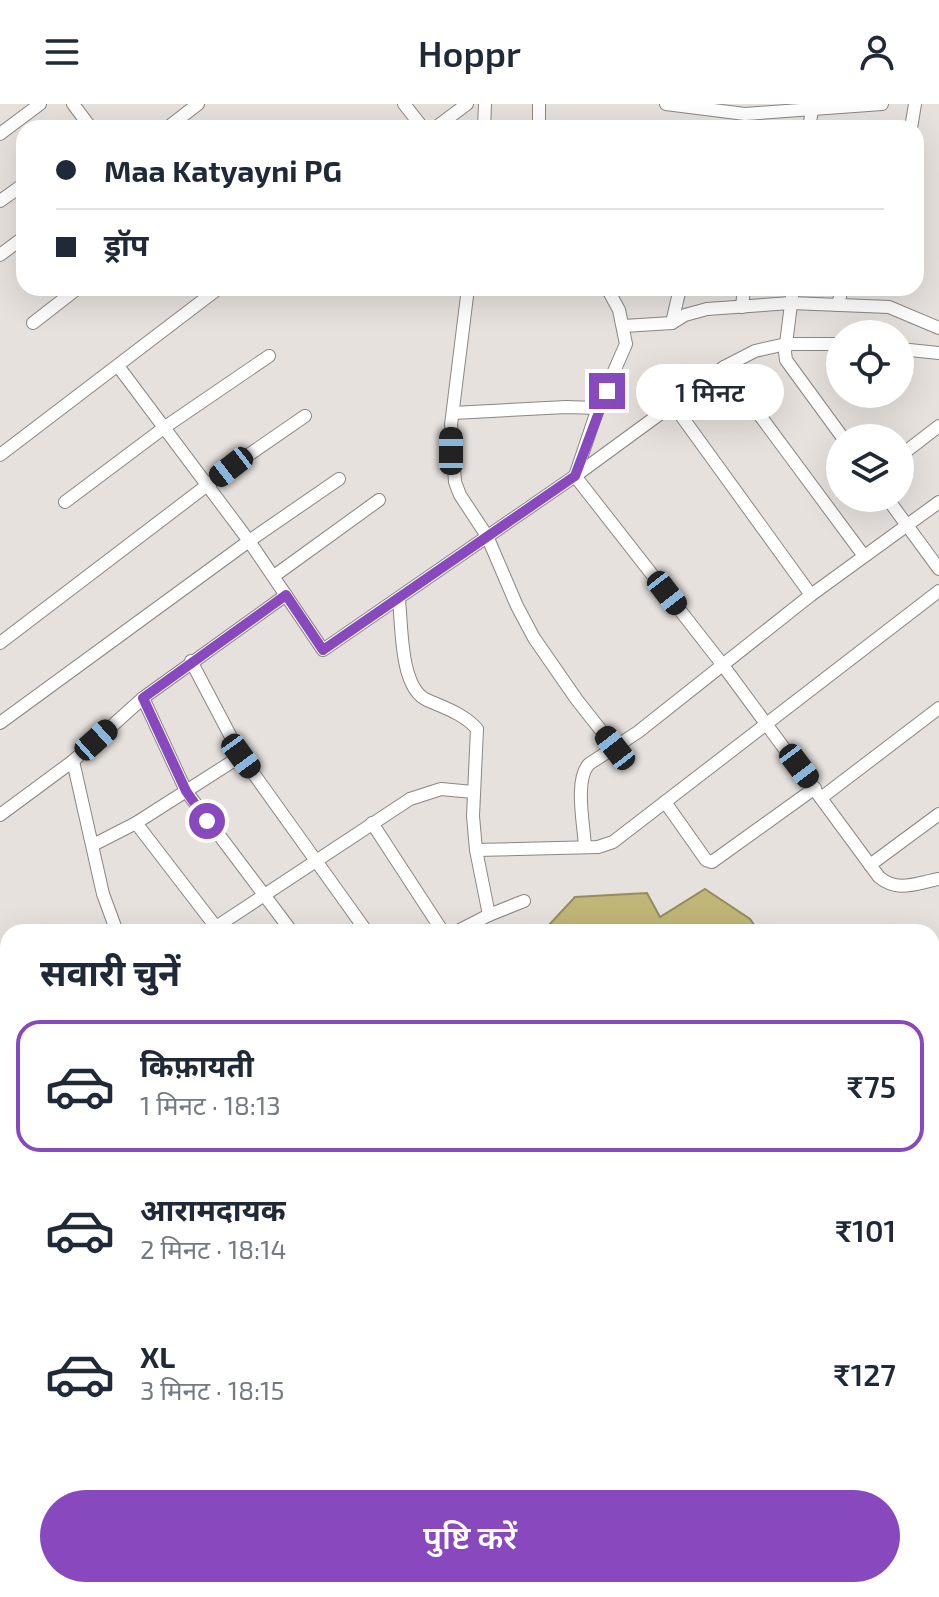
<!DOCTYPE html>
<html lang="hi">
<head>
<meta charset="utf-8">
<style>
	:root { --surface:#fff; --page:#f2f2f3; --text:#1f2937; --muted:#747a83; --line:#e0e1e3; --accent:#8949be }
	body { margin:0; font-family:"Exo 2","Noto Sans Devanagari",sans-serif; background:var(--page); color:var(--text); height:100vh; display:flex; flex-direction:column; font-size:30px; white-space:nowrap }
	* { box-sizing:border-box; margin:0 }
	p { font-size:26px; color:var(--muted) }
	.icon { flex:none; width:44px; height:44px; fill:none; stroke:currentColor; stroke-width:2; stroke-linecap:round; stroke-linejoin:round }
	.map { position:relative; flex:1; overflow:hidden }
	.side { position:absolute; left:0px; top:820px; width:940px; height:674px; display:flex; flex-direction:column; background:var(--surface); border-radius:24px 24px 0 0; box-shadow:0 8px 32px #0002 }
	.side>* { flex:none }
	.hud { position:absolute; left:16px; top:16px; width:908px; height:176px; border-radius:24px; box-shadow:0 8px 32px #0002; display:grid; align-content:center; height:176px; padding:0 40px; background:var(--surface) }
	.fabs { position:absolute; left:826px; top:216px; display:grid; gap:16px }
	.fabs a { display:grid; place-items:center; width:88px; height:88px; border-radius:50%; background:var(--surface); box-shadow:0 8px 32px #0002; font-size:40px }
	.end { position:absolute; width:36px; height:36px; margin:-18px; border:10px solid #8949be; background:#fff; box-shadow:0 0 0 4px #fff }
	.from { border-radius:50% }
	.bubble { position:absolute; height:56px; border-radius:28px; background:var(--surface); box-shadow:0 8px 32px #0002; font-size:26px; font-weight:600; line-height:56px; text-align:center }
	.car { position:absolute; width:24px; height:48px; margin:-24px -12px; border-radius:10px; box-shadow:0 0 6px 2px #0007; background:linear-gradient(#222 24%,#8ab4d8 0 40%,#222 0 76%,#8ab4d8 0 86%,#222 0) }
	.hud b { display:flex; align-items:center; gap:28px; height:76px; font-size:30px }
	.hud b+b { border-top:2px solid var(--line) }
	.hud i { width:20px; height:20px; background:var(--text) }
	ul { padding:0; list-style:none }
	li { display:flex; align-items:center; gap:24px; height:132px; margin:0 16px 12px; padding:0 24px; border:4px solid transparent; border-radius:24px }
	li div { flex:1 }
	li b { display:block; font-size:30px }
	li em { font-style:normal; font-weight:600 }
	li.active { border-color:var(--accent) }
	li>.icon { width:72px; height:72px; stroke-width:1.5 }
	h2 { padding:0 40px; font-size:36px; line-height:96px }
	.cta { display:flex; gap:16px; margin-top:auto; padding:16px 40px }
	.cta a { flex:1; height:92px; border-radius:48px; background:var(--accent); color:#fff; font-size:32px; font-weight:600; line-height:92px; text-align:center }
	header { display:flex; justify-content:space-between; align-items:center; height:104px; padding:0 40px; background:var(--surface); font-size:36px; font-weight:600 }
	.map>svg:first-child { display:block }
</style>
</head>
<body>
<header><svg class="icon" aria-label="menu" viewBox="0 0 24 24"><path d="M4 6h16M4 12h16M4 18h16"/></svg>Hoppr<svg class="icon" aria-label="person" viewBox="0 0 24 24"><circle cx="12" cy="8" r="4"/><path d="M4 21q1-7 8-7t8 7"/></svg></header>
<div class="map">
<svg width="939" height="1493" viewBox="0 0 939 1493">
	<rect width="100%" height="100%" fill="#e6e1dd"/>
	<polygon fill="#bfb677" stroke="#938c60" stroke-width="2" points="705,785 750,815 759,828 548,828 547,823 575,793 647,789 660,813"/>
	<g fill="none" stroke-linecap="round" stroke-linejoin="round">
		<g stroke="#8b8683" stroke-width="14">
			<g id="minor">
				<polyline points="73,0 91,24"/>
				<polyline points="404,0 423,24"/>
				<polyline points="539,0 539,24"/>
				<polyline points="666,0 745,10 882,0"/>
				<polyline points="167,24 198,0"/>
				<polyline points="435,24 467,0"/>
				<polyline points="484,24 485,0"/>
				<polyline points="809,24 813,0"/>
				<polyline points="911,24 915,0"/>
				<polyline points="0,30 40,0"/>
				<polyline points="0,97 24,80"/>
				<polyline points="0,151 24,133"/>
				<polyline points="468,184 451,321 455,378 460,391 487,432 517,502 534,534 577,596 615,644"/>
				<path d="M607,184L619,206L626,240L598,304L575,372L722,560L879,773C898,789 916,779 939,775"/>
				<polyline points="793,184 785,248 786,256 843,334"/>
				<polyline points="838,201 842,184"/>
				<polyline points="742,203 744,184"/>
				<polyline points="33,219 78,184"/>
				<polyline points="672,219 680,184"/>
				<polyline points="624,222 672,219 685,211 707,205 791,199 889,203 939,224"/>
				<polyline points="900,245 939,249"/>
				<polyline points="118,262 249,437 323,546 575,372 724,263 755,247 786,240 840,240"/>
				<polyline points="724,263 864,452"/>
				<polyline points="672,299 811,491"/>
				<polyline points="453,309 566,303 598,304"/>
				<polyline points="0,351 219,184"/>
				<polyline points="900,352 939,322"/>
				<polyline points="887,394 939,465"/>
				<polyline points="65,398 165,323 269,252"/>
				<polyline points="274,472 379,396"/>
				<path d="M399,496C402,523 400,584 427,596C445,604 464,610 477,625L473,712L476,746L489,811"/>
				<polyline points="0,539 231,363 305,312"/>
				<polyline points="191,557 241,652 367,828"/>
				<polyline points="143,594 186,687 292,828"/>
				<polyline points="0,619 249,437 339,375"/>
				<polyline points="73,657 103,790 117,828"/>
				<polyline points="821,694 939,604"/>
				<polyline points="665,698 706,756 712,758 815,684"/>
				<polyline points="0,711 73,657 143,594 286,491"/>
				<polyline points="136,719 219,827"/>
				<polyline points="372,719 443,828"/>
				<polyline points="93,741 136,719 241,652"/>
				<path d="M585,743C584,721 574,676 589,660L638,628L811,491L939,398"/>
				<polyline points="476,746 598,743 613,738 939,487"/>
				<polyline points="870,761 939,710"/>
				<polyline points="216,823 410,695 441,685 473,688"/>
				<polyline points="456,828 489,811 524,797"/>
				<polyline points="932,948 939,949"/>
				<polyline points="932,1136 939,1136"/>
				<polyline points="0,1337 8,1336"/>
				<polyline points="932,1337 939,1337"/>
				<polyline points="932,1371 939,1371"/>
				<polyline points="0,1376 8,1376"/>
				<polyline points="932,1428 939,1428"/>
				<polyline points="0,1436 8,1436"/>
				<polyline points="932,1467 939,1467"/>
				<polyline points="0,1472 8,1472"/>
				<polyline points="639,1493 639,1486"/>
			</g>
		</g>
		<use href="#minor" stroke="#fff" stroke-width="12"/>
	</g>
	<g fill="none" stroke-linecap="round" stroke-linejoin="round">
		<polyline stroke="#8949be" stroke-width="10" points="207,717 186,687 143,594 286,491 323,546 575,372 607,287"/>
	</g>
</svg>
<div class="fabs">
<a><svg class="icon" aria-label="locate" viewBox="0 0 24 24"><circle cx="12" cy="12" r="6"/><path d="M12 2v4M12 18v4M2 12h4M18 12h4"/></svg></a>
<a><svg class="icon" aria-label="layers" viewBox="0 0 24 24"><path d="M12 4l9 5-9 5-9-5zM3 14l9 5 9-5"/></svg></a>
</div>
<i class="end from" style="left:207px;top:717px"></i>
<i class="end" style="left:607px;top:287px"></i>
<div class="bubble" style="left:636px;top:260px;width:148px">1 मिनट</div>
<i class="car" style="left:451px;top:347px;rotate:0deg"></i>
<i class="car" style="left:231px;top:363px;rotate:232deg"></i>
<i class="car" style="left:667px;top:489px;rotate:142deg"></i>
<i class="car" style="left:96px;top:636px;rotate:48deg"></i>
<i class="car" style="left:615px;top:644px;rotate:322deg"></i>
<i class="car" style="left:241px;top:652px;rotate:144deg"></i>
<i class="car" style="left:799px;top:662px;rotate:143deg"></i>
<div class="hud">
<b><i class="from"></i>Maa Katyayni PG</b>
<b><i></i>ड्रॉप</b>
</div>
<section class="side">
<h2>सवारी चुनें</h2>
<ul>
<li class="active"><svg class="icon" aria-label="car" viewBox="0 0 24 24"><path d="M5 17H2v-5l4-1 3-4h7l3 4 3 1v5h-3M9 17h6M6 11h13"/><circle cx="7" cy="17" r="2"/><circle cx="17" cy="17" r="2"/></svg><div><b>किफ़ायती</b><p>1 मिनट · 18:13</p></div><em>₹75</em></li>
<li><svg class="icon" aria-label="car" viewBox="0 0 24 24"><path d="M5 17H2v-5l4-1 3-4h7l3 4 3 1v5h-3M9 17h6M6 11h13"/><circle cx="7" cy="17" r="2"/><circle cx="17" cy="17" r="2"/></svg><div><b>आरामदायक</b><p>2 मिनट · 18:14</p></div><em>₹101</em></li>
<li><svg class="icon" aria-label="car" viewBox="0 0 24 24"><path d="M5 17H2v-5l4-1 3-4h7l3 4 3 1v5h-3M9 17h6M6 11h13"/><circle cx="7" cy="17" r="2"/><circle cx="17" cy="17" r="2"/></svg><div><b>XL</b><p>3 मिनट · 18:15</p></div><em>₹127</em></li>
</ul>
<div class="cta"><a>पुष्टि करें</a></div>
</section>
</div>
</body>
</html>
